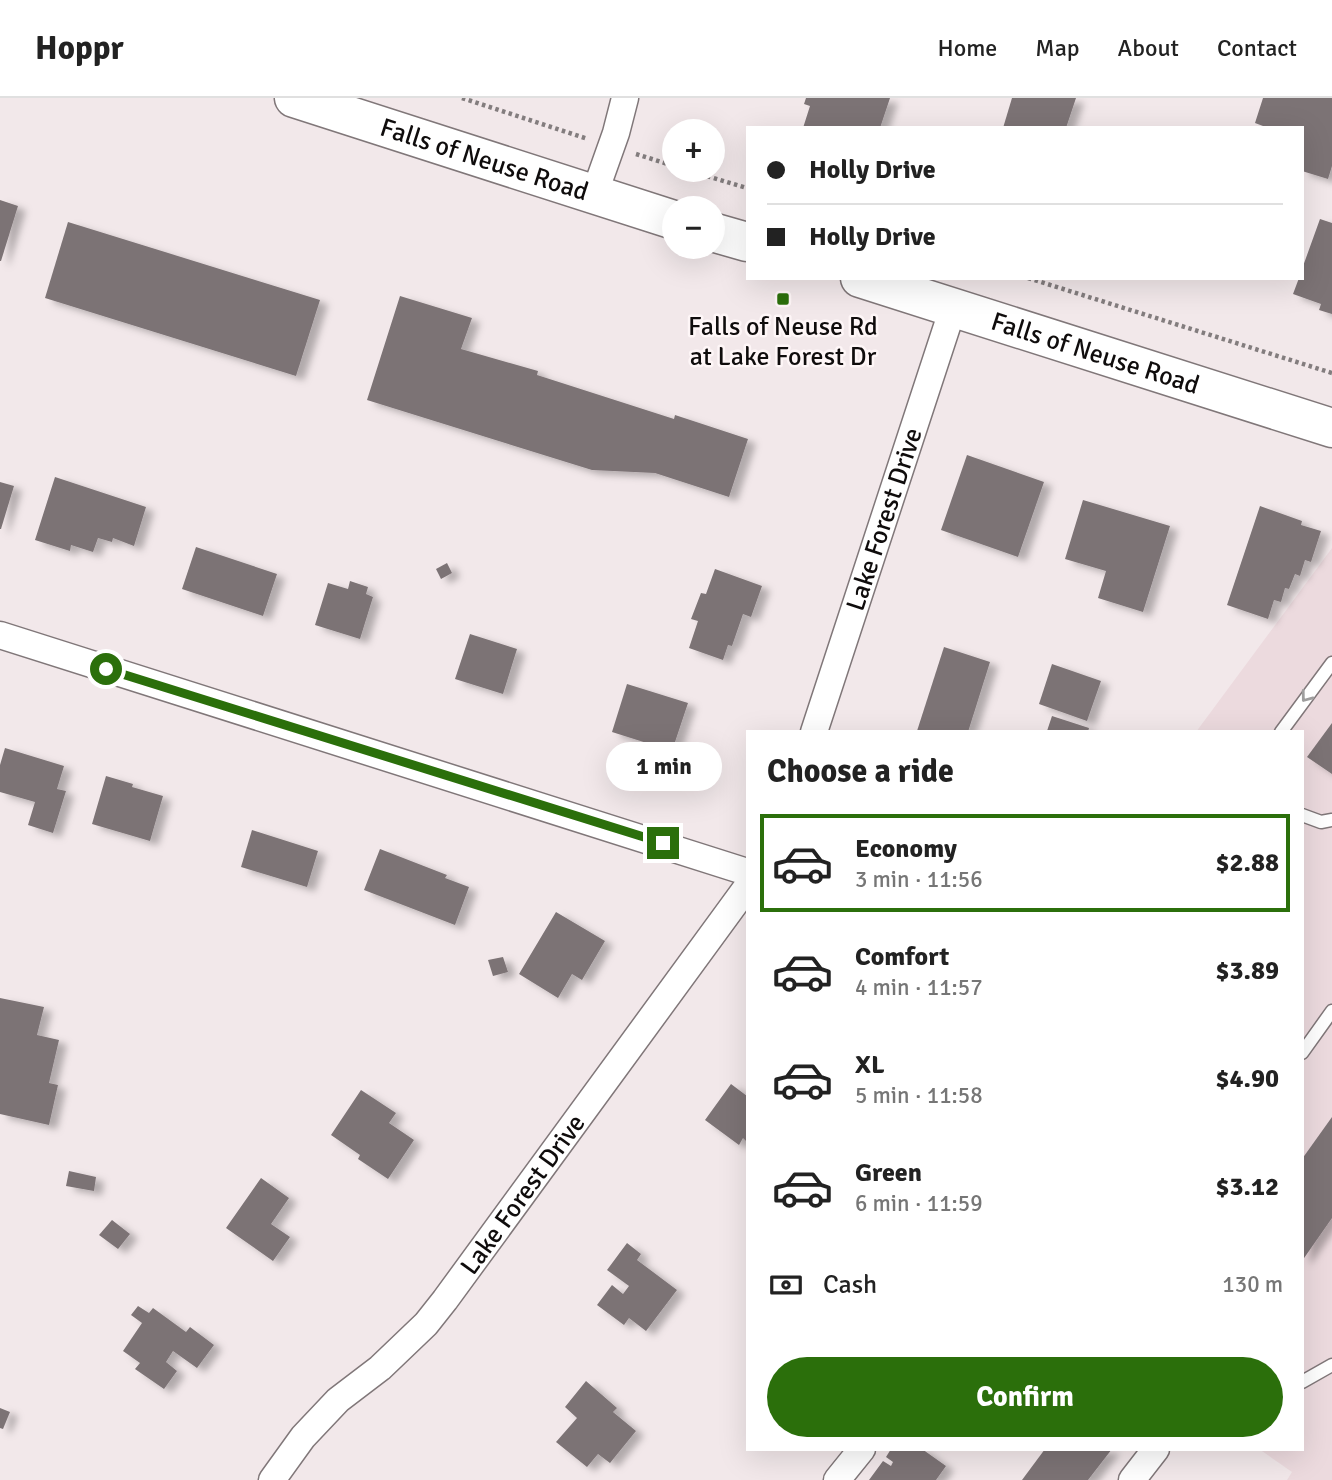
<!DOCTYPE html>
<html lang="en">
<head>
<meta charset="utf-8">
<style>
	:root { --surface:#fff; --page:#f6f6f6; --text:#222; --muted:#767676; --line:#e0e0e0; --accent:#2b6f0b }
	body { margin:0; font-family:Signika,sans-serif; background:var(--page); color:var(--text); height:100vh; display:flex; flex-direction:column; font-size:26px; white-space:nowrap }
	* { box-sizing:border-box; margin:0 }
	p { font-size:23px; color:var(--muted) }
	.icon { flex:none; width:38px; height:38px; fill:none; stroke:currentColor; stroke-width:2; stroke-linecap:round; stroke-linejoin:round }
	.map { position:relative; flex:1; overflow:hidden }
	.panel { position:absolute; left:746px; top:632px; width:558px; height:721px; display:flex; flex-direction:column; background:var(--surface); border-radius:0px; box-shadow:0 7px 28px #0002 }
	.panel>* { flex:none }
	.hud { position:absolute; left:746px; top:28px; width:558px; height:154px; border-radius:0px; box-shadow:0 7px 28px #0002; display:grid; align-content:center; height:154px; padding:0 21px; background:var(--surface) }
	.fabs { position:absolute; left:662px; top:21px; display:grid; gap:14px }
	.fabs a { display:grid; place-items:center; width:63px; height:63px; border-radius:50%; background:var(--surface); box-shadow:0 7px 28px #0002; font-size:35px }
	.end { position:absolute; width:32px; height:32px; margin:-16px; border:9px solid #2b6f0b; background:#fff; box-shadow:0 0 0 4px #fff }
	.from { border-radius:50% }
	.bubble { position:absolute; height:49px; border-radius:24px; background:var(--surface); box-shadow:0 7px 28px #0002; font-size:23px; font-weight:800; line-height:49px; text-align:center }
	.hud b { display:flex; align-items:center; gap:24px; height:66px; font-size:26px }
	.hud b+b { border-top:2px solid var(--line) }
	.hud i { width:18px; height:18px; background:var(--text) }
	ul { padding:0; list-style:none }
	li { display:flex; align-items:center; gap:21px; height:98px; margin:0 14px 10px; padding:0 7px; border:4px solid transparent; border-radius:0px }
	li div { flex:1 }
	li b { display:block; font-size:26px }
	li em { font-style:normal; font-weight:800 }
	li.current { border-color:var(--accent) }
	li>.icon { width:63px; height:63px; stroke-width:1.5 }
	h2 { padding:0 21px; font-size:32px; line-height:84px }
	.pay { display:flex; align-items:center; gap:18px; height:77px; padding:0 21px; font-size:26px }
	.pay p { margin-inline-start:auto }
	.button { display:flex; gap:14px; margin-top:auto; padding:14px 21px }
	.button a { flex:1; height:80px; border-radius:42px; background:var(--accent); color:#fff; font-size:28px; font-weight:800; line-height:80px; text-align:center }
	header { display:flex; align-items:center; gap:42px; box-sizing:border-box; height:98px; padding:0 35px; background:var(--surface); border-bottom:2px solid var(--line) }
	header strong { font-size:33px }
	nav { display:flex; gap:38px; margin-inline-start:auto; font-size:24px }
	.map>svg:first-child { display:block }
</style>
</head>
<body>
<header>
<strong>Hoppr</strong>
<nav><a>Home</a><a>Map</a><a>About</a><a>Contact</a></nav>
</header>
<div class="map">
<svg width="1332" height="1382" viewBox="0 0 1332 1382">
	<defs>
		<filter id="shadow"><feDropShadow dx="8" dy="4.5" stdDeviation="3.5" flood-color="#0004"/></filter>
	</defs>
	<rect width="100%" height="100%" fill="#f2e8ea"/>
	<polygon fill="#ecdade" points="1332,450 1332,1382 1287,1382 1292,1374 1259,1351 1302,1351 1302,634 1196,634"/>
	<g fill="#7c7375" filter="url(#shadow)">
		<polygon points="806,0 890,0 880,30 803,30 810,8 804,6"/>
		<polygon points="1012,0 1076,0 1066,30 1003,30"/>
		<polygon points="1263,0 1332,0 1332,68 1328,81 1302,73 1302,30 1262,30 1263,28 1255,25"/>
		<polygon points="0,102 18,108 1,163 0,163"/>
		<polygon points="1320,121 1332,125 1332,216 1319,212 1321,206 1293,196 1299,180 1302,180 1302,171"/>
		<polygon points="68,124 320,202 296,278 45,200"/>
		<polygon points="400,198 472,220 461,251 538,273 537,277 674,321 675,317 748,341 729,399 655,375 592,372 367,302"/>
		<polygon points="967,357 1044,384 1018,459 941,432"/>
		<polygon points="55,379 146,409 134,448 113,440 112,444 98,440 93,454 71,447 70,453 35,442"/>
		<polygon points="0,384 14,388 1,431 0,431"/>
		<polygon points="1083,402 1170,428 1143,514 1098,500 1106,473 1065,461"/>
		<polygon points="1260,408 1302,423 1301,427 1321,433 1311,464 1305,462 1300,478 1295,476 1289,491 1285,490 1281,504 1274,502 1268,521 1227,507"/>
		<polygon points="196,449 277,476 263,518 182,491"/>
		<polygon points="447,465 452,475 441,481 436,471"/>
		<polygon points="715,471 762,488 751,519 743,516 732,548 728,547 723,562 689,550 698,523 691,521 701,495 706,496"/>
		<polygon points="350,483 368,489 366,496 373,499 360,541 315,527 328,485 348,491"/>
		<polygon points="470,536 517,551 503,596 455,581"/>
		<polygon points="944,549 990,564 968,634 917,633"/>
		<polygon points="1052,566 1101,583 1087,623 1039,606"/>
		<polygon points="627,586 688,605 672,653 612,634"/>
		<polygon points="1052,618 1089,630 1088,634 1047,633"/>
		<polygon points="1332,625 1332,676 1307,659"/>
		<polygon points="5,650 64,668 57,691 66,693 53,735 28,727 35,704 0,694 0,667"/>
		<polygon points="106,678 133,686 132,689 163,698 150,743 92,726"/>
		<polygon points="252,732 318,753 307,789 241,769"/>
		<polygon points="380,751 447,777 445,780 469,789 455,827 364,792"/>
		<polygon points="556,814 605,843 582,882 572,876 558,900 519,876"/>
		<polygon points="503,859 508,874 493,878 488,862"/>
		<polygon points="0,900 44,909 37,937 59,942 49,985 58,987 49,1027 0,1016"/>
		<polygon points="731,986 747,998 747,1044 743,1040 739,1047 705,1022"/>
		<polygon points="361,992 396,1015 389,1025 414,1042 388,1081 358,1061 360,1057 331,1037"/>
		<polygon points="1332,1019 1332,1120 1302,1163 1302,1061"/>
		<polygon points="69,1073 96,1079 94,1093 66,1088"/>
		<polygon points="261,1080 289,1100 271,1126 290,1139 273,1163 226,1130"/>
		<polygon points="112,1122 130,1136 118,1151 99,1137"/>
		<polygon points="627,1145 641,1156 637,1162 677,1192 646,1233 629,1220 624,1227 597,1207 612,1187 623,1196 629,1188 607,1172"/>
		<polygon points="138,1208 149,1215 153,1210 186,1234 190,1229 214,1247 197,1270 173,1253 166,1264 177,1273 164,1291 135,1271 140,1265 123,1253 142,1225 131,1217"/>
		<polygon points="586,1283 617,1310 613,1314 636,1333 610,1365 598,1356 587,1369 556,1344 577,1320 565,1309"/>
		<polygon points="0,1310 10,1314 3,1331 0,1330"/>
		<polygon points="891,1351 922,1351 946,1368 936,1382 869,1382 883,1363 891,1368 893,1364 886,1359"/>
		<polygon points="1045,1351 1112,1351 1088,1382 1022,1382"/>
	</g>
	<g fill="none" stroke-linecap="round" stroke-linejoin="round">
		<g stroke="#807779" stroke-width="15">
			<g id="service">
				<polyline points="1281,634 1332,565"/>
				<polyline points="1302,717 1321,724 1332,722"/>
				<polyline points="1302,955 1332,913"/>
				<polyline points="1302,1284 1332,1267"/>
			</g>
		</g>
		<g stroke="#807779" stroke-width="29">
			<g id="minor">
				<polyline points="594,97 616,35 625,0"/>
				<polyline points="0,537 747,774"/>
				<path id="s1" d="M814,634L953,210"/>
				<path id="s2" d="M272,1382L303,1339L338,1302L380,1270L426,1226L445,1202L747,789"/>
				<polyline points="837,1382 862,1351"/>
				<polyline points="1132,1382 1156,1351"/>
			</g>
		</g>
		<g stroke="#807779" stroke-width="41">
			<g id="primary">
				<path id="s3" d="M294,0L674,122"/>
				<polyline points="712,134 747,144"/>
				<path id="s4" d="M860,180L1332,330"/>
			</g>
		</g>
		<g stroke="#837d7e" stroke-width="4.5" stroke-dasharray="3.5 3.5" stroke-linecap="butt">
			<polyline points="462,0 588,41"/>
			<polyline points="636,56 674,68"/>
			<polyline points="687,72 747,90"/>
			<polyline points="1028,180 1332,275"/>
		</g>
		<use href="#service" stroke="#fff" stroke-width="12"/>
		<use href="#minor" stroke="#fff" stroke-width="26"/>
		<use href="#primary" stroke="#fff" stroke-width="38"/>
	</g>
	<defs><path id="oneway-chevron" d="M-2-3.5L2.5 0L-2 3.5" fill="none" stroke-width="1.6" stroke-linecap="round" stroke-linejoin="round" transform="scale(1.75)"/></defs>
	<use stroke="#9f9e9e" href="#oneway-chevron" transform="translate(1306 599) rotate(127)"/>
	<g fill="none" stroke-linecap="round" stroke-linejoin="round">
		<polyline stroke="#2b6f0b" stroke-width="9" points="106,571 663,745"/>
	</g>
	<rect fill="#2b6f0b" stroke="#fef6f7" stroke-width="2.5" x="776" y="194" width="14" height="14" rx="3.5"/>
	<g text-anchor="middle" stroke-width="5" stroke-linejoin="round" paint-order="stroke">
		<g font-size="26" fill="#0f0c0c" stroke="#fef6f7">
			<text dy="9" stroke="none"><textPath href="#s3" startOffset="200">Falls of Neuse Road</textPath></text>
			<text dy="9" stroke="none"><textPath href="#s4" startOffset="247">Falls of Neuse Road</textPath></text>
			<text dy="9" stroke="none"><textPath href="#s1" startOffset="224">Lake Forest Drive</textPath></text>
			<text dy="9" stroke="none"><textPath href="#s2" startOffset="382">Lake Forest Drive</textPath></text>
		</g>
		<g font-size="26" fill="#0f0c0c" stroke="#fef6f7">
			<text x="783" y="237">Falls of Neuse Rd<tspan x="783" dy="30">at Lake Forest Dr</tspan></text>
		</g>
	</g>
</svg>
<div class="fabs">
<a>+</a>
<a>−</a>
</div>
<i class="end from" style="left:106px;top:571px"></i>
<i class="end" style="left:663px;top:745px"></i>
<div class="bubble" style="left:606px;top:644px;width:116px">1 min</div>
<div class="hud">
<b><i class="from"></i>Holly Drive</b>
<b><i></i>Holly Drive</b>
</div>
<section class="panel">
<h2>Choose a ride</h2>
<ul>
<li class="current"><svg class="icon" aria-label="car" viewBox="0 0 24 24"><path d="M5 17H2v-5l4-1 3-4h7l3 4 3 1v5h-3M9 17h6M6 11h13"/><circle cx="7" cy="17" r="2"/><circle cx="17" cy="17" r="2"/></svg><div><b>Economy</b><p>3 min · 11:56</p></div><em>$2.88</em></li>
<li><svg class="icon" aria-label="car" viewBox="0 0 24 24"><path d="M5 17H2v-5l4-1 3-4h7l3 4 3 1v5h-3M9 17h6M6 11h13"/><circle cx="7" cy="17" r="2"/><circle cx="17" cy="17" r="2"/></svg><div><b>Comfort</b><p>4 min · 11:57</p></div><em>$3.89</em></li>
<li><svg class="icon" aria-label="car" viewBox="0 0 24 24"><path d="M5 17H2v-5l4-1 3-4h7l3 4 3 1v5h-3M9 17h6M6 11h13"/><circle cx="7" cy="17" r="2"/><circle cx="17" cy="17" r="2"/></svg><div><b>XL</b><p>5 min · 11:58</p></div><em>$4.90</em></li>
<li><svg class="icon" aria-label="car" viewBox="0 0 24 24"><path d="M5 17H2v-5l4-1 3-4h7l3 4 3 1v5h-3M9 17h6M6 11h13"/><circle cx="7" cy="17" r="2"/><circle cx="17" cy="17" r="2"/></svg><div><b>Green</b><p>6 min · 11:59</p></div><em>$3.12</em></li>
</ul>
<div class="pay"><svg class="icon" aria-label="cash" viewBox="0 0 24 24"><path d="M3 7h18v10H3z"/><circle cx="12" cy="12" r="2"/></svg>Cash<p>130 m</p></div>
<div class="button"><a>Confirm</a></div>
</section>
</div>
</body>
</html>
